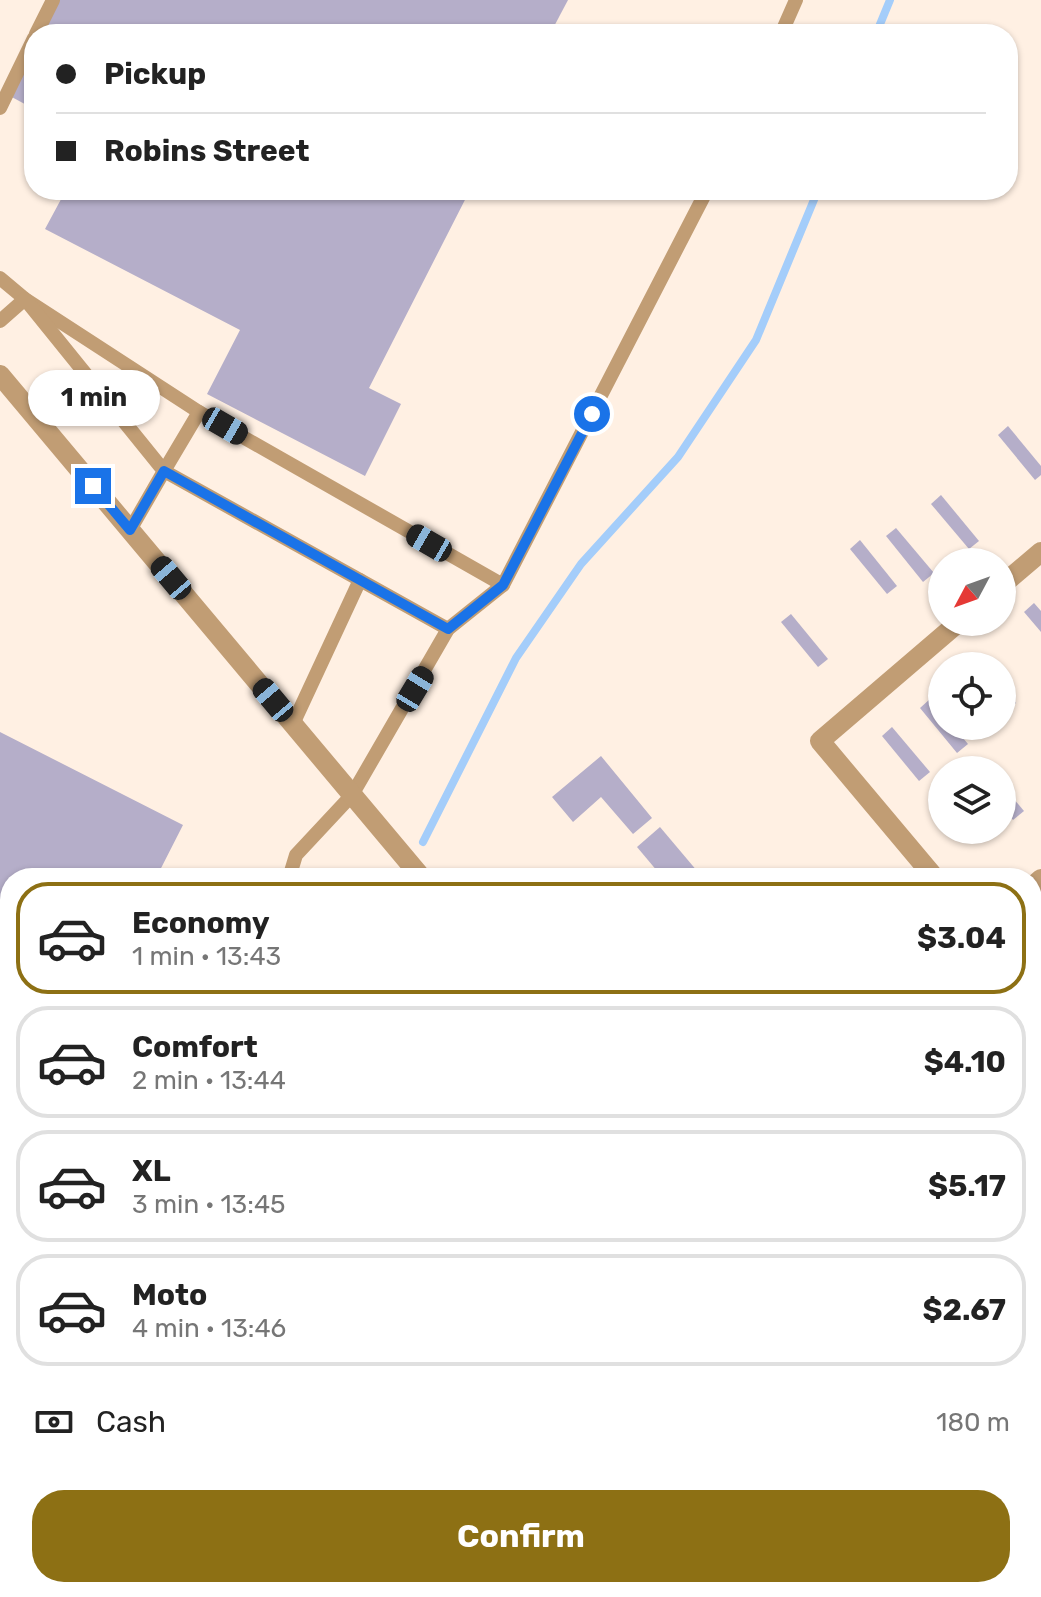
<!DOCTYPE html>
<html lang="en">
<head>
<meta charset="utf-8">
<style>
	:root { --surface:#fff; --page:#f6f6f6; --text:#222; --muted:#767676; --line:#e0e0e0; --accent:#8d7014 }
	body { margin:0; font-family:Rubik,sans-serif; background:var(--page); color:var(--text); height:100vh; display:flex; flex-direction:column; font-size:30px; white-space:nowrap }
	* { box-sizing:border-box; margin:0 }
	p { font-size:26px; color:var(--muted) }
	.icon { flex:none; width:44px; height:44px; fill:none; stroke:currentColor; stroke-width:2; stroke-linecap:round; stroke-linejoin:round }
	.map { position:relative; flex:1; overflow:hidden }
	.side { position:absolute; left:0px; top:868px; width:1042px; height:730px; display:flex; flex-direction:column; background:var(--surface); border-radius:32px 32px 0 0; box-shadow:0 2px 6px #0004 }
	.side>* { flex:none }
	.banner { position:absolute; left:24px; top:24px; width:994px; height:176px; border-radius:32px; box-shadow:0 2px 6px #0004; display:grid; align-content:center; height:176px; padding:0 32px; background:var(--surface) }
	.needle { width:52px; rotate:229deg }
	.buttons { position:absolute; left:928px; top:548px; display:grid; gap:16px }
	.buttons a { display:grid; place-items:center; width:88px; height:88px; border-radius:50%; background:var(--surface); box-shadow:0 2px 6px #0004; font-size:40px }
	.end { position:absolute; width:36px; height:36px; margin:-18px; border:10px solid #1a73e8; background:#fff; box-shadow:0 0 0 4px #fff }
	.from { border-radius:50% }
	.bubble { position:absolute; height:56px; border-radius:28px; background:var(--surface); box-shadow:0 2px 6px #0004; font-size:26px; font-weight:700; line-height:56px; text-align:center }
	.car { position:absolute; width:24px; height:48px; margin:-24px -12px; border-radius:10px; box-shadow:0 0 6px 2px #0007; background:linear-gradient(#222 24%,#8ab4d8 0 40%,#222 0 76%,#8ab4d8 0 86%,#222 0) }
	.banner b { display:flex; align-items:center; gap:28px; height:76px; font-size:30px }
	.banner b+b { border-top:2px solid var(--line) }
	.banner i { width:20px; height:20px; background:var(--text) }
	ul { padding:14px 0 0; list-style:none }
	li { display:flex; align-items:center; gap:24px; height:112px; margin:0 16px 12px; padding:0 16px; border:4px solid var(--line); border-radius:32px }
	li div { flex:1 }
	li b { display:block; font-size:30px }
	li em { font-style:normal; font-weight:700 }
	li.current { border-color:var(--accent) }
	li>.icon { width:72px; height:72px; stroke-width:1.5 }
	.pay { display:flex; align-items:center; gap:20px; height:88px; padding:0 32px; font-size:30px }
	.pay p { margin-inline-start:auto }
	.action { display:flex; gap:16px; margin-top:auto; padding:16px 32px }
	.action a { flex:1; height:92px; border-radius:32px; background:var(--accent); color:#fff; font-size:32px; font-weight:700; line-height:92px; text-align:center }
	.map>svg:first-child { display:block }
</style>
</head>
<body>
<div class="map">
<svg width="1041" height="1597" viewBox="0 0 1041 1597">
	<rect width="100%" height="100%" fill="#fff0e3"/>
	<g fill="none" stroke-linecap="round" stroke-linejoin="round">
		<g stroke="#a4cdfa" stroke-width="8">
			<polyline points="876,34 890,0"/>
			<polyline points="423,842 516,658 581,564 678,457 756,340 818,190"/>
			<polyline points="63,1597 74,1588"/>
		</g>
	</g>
	<g fill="#b5aec9">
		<polygon points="56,0 568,0 550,34 39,34"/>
		<polygon points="34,43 34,109 8,95"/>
		<polygon points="66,190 470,190 369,388 401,404 365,476 207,394 240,330 45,229"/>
		<polygon points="1008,426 1041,466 1041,475 1035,480 998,435"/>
		<polygon points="941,495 979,541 969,549 931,504"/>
		<polygon points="896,528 934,573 923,582 886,536"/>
		<polygon points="860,540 897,586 887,594 850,549"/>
		<polygon points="1034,603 1041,611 1041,632 1024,612"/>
		<polygon points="791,614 828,659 818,667 781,622"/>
		<polygon points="1002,686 1016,703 1005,711 1002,707"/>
		<polygon points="930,699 942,713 942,726 953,726 968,744 957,753 920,708"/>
		<polygon points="892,727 930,772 919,781 882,736"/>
		<polygon points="0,732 183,825 156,878 10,878 10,1121 0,1141"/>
		<polygon points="601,756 652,818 633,834 601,797 573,822 552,797"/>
		<polygon points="1002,785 1024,811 1013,820 1002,806"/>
		<polygon points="660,827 703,878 663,878 637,847"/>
		<polygon points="1041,1425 1041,1489 1036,1494 1032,1490 1032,1433"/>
		<polygon points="306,1588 338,1588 346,1597 296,1597"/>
	</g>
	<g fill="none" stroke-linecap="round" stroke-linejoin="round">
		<g stroke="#c19d74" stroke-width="14">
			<polyline points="36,34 53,0"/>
			<polyline points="781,34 796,0"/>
			<polyline points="0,108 34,38"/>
			<polyline points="0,278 25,299 199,412 503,585"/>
			<polyline points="0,321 25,299 164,471 130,530"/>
			<polyline points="199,412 164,471 448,629"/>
			<polyline points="293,724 360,580"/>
			<polyline points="289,878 296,855 352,795 448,629 503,585 707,190"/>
			<polyline points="0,1481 10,1469"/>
		</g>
		<g stroke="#c19d74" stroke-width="20">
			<polyline points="1002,585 1041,552"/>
			<polyline points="935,878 820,741 959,622"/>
			<polyline points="1032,887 1041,879"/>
			<polyline points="1032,993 1041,1004"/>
			<polyline points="183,1597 194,1588"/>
		</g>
		<g stroke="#c19d74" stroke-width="20">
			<polyline points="0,375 422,878"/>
			<polyline points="1014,1588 1021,1597"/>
		</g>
	</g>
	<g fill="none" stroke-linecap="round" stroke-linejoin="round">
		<polyline stroke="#1a73e8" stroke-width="10" points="93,486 130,530 164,471 448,629 503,585 592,414"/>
	</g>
</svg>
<div class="buttons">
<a><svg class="needle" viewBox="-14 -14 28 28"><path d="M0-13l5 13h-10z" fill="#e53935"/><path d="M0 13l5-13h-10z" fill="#767676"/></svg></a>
<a><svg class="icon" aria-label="locate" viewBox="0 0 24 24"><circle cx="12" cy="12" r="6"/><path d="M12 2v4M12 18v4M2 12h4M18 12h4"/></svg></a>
<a><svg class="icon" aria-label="layers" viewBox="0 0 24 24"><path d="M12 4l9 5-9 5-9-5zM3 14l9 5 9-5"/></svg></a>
</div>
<i class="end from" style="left:592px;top:414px"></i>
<i class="end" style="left:93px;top:486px"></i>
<div class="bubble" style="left:28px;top:370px;width:132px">1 min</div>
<i class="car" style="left:225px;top:426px;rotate:120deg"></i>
<i class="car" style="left:429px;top:543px;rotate:300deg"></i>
<i class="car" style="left:171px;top:578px;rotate:320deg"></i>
<i class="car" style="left:415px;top:689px;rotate:31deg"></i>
<i class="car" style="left:273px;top:700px;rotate:320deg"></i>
<div class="banner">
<b><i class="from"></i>Pickup</b>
<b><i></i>Robins Street</b>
</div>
<section class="side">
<ul>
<li class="current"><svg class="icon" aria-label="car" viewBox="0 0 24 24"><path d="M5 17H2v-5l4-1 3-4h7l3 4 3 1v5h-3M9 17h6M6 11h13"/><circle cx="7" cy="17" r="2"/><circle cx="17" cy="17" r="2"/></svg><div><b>Economy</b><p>1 min · 13:43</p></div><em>$3.04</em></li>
<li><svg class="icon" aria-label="car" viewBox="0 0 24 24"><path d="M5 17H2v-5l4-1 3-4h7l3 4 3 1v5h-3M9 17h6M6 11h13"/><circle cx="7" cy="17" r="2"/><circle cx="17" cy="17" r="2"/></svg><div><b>Comfort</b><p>2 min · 13:44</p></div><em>$4.10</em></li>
<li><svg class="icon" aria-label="car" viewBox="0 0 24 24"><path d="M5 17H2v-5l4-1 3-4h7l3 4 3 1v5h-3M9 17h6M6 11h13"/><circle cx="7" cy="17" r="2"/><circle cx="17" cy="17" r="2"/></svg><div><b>XL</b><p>3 min · 13:45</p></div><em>$5.17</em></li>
<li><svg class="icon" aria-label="car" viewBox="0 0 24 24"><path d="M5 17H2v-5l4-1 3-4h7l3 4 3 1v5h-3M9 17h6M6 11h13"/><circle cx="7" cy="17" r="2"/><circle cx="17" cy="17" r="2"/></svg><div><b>Moto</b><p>4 min · 13:46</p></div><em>$2.67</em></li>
</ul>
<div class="pay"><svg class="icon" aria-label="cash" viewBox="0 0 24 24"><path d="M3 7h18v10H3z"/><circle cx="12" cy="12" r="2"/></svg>Cash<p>180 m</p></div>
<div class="action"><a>Confirm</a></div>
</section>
</div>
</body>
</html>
